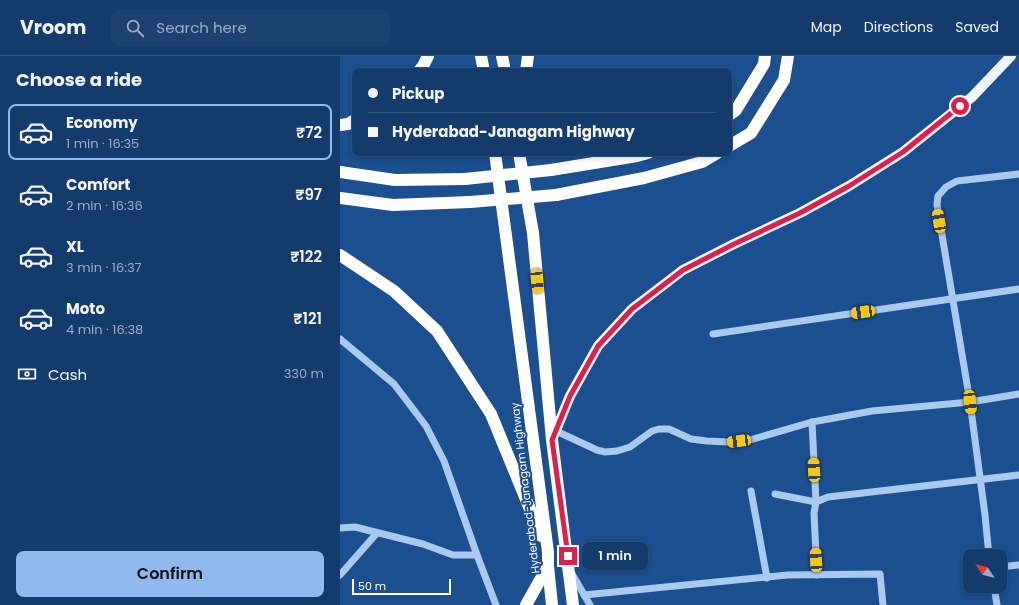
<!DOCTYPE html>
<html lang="en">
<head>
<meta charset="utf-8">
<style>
	:root { --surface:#143b6b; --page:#1d4271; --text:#f1f3f6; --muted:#9dadc1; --line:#33557e; --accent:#90b9f0 }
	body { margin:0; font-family:Poppins,sans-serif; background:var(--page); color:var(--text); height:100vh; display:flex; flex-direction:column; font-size:15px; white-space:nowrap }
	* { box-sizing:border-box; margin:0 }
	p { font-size:13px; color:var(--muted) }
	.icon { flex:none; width:22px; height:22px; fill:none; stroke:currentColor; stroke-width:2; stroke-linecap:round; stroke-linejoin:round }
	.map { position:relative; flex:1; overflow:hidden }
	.sheet { display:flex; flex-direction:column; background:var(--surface); width:340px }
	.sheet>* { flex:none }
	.guide { position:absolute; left:12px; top:12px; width:380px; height:88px; border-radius:8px; box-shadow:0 2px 6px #0003,0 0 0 1px var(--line); display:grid; align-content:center; height:88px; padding:0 16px; background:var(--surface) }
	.needle { width:26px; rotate:305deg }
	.fabs { position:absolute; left:623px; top:493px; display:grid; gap:8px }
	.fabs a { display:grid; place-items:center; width:44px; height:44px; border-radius:8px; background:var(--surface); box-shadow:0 2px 6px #0003,0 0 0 1px var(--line); font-size:20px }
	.scale { position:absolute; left:12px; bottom:10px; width:99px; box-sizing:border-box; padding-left:4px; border:2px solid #fff; border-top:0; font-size:11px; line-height:14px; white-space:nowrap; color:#fff; -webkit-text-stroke:3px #1b4f8f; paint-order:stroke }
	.end { position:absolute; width:18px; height:18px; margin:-9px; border:5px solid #e11d48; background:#fff; box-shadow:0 0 0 2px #fff }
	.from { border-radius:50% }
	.bubble { position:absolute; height:28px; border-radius:8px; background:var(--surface); box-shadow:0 2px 6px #0003,0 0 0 1px var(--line); font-size:13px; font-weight:600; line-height:28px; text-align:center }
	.car { position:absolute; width:12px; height:24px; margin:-12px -6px; border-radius:5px; box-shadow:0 0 3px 1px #0007; background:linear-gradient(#f5c518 24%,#345 0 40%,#f5c518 0 76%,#345 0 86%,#f5c518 0) }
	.guide b { display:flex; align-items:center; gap:14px; height:38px; font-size:15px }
	.guide b+b { border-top:1px solid var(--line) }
	.guide i { width:10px; height:10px; background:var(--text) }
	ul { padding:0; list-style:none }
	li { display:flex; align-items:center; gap:12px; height:56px; margin:0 8px 6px; padding:0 8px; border:2px solid transparent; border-radius:8px }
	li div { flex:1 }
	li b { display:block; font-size:15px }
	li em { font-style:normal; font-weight:600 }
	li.on { border-color:var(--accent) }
	li>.icon { width:36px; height:36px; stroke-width:1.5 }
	h2 { padding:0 16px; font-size:18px; line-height:48px }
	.pay { display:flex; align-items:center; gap:10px; height:44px; padding:0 16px; font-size:15px }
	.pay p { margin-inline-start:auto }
	.button { display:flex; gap:8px; margin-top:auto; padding:8px 16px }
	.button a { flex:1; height:46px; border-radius:8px; background:var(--accent); color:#111; font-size:16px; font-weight:600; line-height:46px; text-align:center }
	header { display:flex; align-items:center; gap:24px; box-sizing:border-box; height:56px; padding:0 20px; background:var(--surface); border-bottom:1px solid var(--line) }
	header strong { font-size:19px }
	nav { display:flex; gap:22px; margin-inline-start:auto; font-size:14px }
	.search { width:280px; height:36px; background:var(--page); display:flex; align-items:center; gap:10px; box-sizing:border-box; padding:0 14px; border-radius:8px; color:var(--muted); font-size:15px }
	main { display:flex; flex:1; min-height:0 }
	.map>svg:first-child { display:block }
</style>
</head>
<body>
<header>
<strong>Vroom</strong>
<div class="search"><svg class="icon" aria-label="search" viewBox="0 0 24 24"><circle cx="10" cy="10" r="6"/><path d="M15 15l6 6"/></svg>Search here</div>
<nav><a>Map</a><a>Directions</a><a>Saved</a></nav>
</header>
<main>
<section class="sheet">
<h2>Choose a ride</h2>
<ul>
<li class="on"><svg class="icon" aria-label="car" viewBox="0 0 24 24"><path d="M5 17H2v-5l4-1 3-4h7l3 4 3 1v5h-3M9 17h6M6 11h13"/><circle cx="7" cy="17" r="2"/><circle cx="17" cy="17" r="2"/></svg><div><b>Economy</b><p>1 min · 16:35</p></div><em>₹72</em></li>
<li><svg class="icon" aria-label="car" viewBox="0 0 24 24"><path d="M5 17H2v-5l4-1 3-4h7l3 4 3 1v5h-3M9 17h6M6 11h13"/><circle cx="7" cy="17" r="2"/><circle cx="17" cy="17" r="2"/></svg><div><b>Comfort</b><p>2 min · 16:36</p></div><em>₹97</em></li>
<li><svg class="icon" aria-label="car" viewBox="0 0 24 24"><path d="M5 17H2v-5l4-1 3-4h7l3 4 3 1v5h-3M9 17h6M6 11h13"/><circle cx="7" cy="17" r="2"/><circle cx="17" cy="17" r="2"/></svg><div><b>XL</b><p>3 min · 16:37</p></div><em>₹122</em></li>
<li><svg class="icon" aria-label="car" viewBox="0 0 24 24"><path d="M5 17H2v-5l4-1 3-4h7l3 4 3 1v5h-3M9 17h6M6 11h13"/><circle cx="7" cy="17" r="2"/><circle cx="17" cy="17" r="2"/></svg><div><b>Moto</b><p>4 min · 16:38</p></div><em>₹121</em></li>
</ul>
<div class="pay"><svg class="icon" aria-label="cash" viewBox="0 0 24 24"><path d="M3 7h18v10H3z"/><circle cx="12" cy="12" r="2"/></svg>Cash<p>330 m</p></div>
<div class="button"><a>Confirm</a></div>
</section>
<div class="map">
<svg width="679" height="549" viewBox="0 0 679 549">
	<rect width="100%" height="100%" fill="#1b4f8f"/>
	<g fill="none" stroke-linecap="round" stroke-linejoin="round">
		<g stroke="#a9c9ee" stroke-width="7">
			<polyline points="373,278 679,233"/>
			<polyline points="0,283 54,328 86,370 104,405 137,499 156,549"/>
			<polyline points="216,375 257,394 265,396 277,395 290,391 312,375 319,373 329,373 351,383 367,385 388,386 410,384 472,366 532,355 630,346 679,338"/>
			<polyline points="411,435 427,522"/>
			<polyline points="435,438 476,446 472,366"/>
			<polyline points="0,472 15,471 83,488 113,499 137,499"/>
			<polyline points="649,500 645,459 630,346 597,149 598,140 606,131 617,125 679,118"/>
			<polyline points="660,511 679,509"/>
			<polyline points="231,516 250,549"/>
			<polyline points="0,519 37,477"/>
			<polyline points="477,519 474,457 476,446 488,441 679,419"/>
			<polyline points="654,530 657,549"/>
			<polyline points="244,539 448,519 540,518 543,549"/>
		</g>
		<polyline stroke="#f0f6ff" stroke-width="10" points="212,384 230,340 258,290 292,253 343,214 394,188 460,157 509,130 563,96 632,41 671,0"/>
		<g stroke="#fff" stroke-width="12">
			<polyline points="141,0 144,15"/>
			<polyline points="162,0 165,15"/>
			<polyline points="79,15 83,10 88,0"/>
			<polyline points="186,15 188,0"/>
			<polyline points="389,59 396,54 424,8 425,0"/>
			<polyline points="0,69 8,68 15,64"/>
			<polyline points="389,90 411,77 444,24 448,0"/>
			<polyline points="155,97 208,496 208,510 212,549"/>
			<polyline points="179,97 193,177 212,384 233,549"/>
			<polyline points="211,114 297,100 308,97"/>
			<polyline points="0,116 55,124 125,123"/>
			<polyline points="216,139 304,122 362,106 377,97"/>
			<polyline points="0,142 53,149 130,146"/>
			<polyline points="0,199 54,235 97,275 151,358 201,480"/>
			<polyline points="186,549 208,510"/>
		</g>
		<g stroke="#fff" stroke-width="12">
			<polyline points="125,123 211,114"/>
			<polyline points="130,146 216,139"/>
		</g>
	</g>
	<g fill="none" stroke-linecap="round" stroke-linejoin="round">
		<polyline stroke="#e11d48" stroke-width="5" points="228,500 212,384 230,340 258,290 292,253 343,214 394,188 460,157 509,130 563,96 620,50"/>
	</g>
	<g text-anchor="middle" stroke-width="4" stroke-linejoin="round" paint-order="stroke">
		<g font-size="11" fill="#fff" stroke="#1b4f8f">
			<text transform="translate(185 432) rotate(-97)" y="4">Hyderabad-Janagam Highway</text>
		</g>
	</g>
</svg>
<div class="fabs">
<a><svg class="needle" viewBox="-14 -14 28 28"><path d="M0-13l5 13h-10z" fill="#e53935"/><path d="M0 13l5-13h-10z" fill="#9dadc1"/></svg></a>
</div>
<div class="scale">50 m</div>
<i class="end from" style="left:620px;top:50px"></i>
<i class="end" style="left:228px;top:500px"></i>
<div class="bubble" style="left:242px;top:486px;width:66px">1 min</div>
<i class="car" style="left:599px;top:165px;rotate:350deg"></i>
<i class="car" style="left:197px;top:225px;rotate:175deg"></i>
<i class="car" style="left:523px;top:256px;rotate:262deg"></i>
<i class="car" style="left:630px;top:346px;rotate:173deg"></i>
<i class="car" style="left:399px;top:385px;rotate:263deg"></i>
<i class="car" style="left:474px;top:414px;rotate:357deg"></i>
<i class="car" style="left:476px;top:504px;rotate:357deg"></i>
<div class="guide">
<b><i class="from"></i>Pickup</b>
<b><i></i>Hyderabad-Janagam Highway</b>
</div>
</div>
</main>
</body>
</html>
